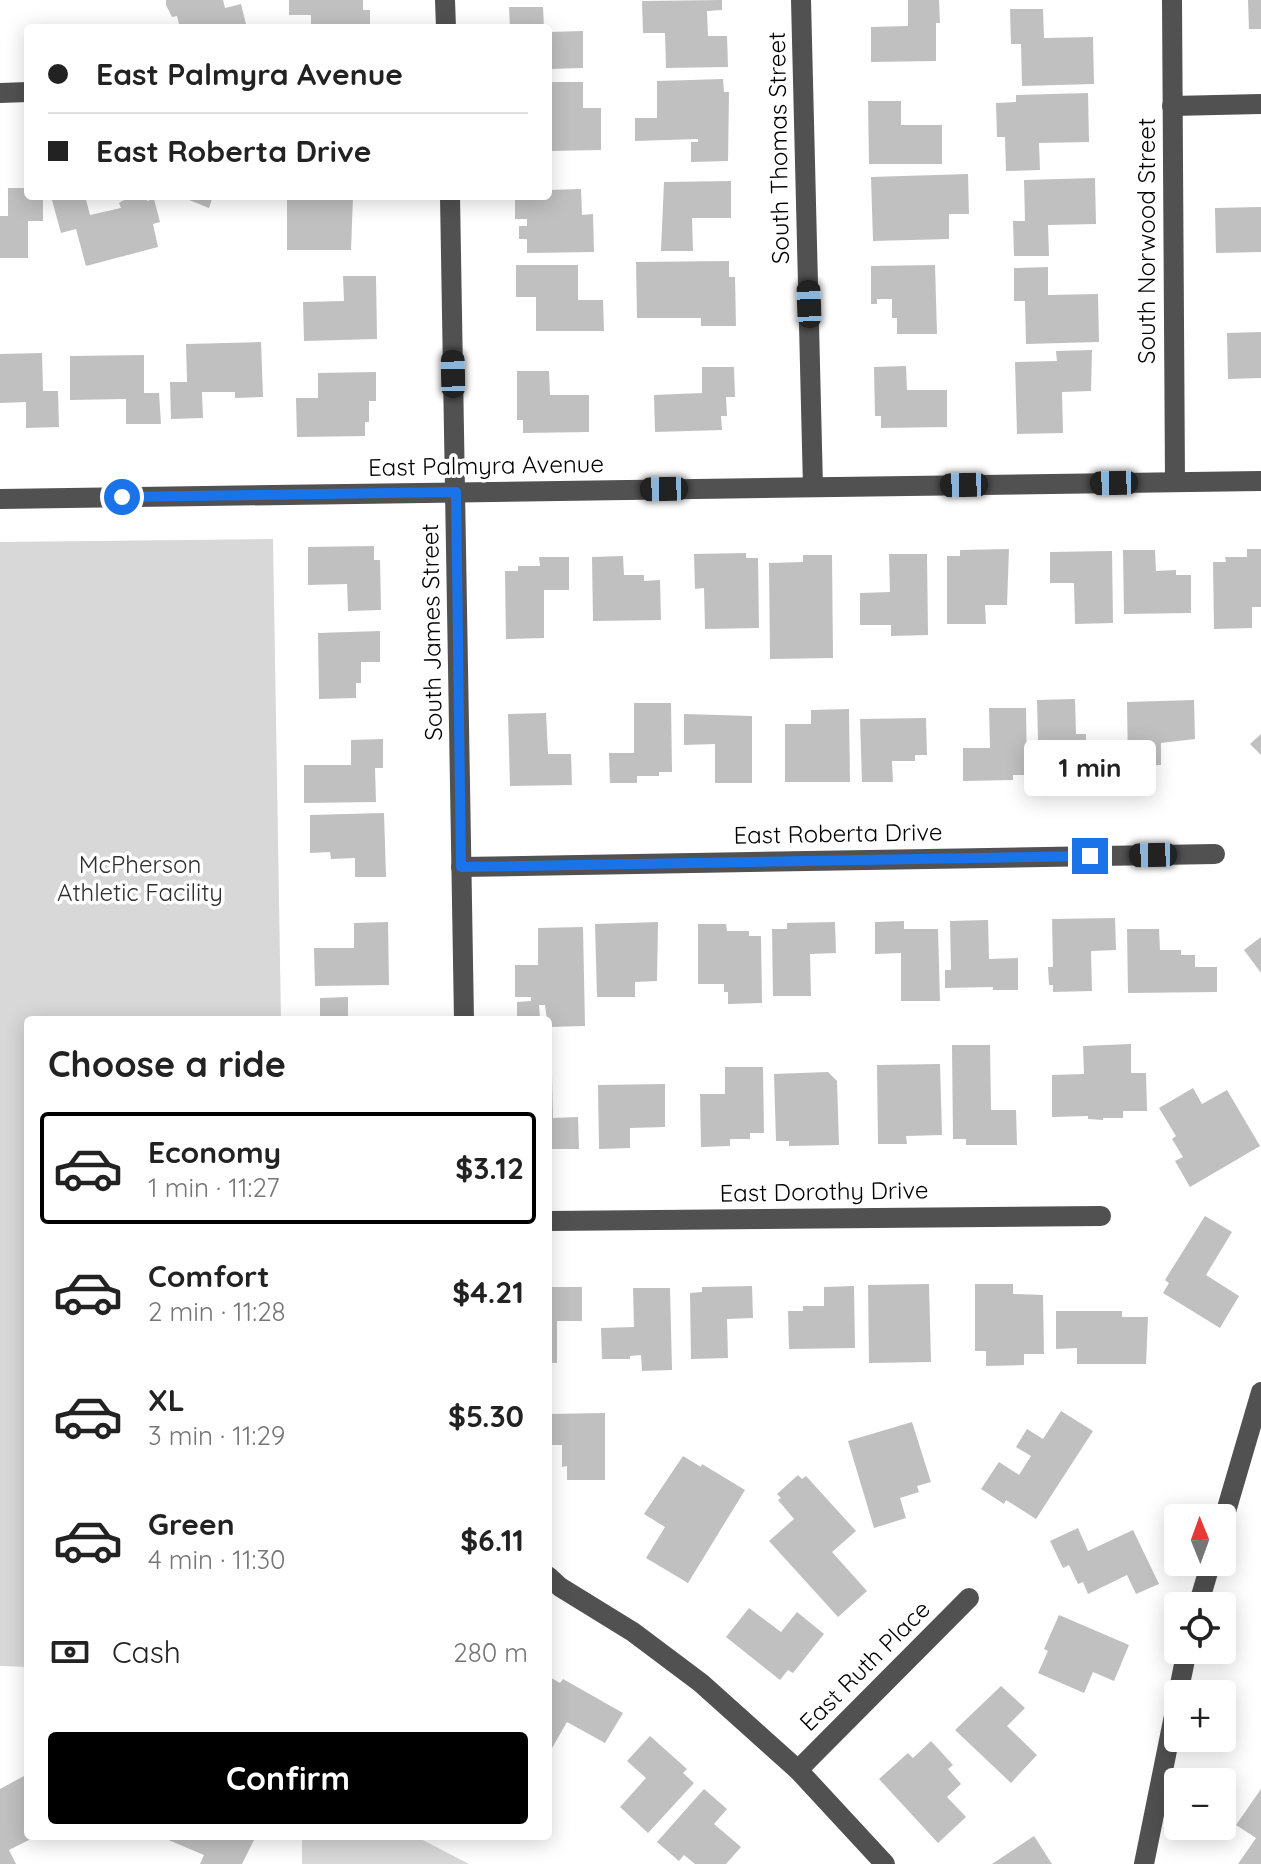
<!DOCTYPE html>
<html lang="en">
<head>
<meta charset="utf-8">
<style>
	:root { --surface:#fff; --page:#f2f2f2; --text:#222; --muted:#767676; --line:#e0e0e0; --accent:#000 }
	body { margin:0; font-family:Quicksand,sans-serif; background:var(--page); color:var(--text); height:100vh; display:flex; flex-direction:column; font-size:30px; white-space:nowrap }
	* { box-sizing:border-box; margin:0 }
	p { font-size:26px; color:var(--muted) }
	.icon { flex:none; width:44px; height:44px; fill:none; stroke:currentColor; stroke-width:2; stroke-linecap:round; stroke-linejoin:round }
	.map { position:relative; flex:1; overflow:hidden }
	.panel { position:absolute; left:24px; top:1016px; width:528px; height:824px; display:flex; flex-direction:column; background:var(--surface); border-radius:8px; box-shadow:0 4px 20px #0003 }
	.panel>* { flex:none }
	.top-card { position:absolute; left:24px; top:24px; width:528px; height:176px; border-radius:8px; box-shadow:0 4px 20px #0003; display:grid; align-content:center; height:176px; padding:0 24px; background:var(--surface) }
	.needle { width:52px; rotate:359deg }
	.controls { position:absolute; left:1164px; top:1504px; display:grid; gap:16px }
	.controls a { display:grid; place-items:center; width:72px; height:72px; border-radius:8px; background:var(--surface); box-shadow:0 4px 20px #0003; font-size:40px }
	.end { position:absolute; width:36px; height:36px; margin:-18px; border:10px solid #1a73e8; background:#fff; box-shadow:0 0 0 4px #fff }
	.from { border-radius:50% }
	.bubble { position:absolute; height:56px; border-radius:8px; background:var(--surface); box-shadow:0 4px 20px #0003; font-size:26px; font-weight:700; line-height:56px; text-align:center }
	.car { position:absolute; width:24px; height:48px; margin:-24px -12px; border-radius:10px; box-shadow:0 0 6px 2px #0007; background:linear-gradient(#222 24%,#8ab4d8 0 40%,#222 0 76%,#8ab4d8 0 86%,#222 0) }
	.top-card b { display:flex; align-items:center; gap:28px; height:76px; font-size:30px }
	.top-card b+b { border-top:2px solid var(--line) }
	.top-card i { width:20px; height:20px; background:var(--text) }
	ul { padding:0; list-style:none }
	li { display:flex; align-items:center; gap:24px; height:112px; margin:0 16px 12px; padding:0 8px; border:4px solid transparent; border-radius:8px }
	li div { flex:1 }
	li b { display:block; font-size:30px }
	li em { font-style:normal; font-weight:700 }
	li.on { border-color:var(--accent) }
	li>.icon { width:72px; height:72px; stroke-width:1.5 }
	h2 { padding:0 24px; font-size:36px; line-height:96px }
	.pay { display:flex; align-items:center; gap:20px; height:88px; padding:0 24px; font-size:30px }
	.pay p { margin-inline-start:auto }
	.action { display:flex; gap:16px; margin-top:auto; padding:16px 24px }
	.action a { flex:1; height:92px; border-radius:8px; background:var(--accent); color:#fff; font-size:32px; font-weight:700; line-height:92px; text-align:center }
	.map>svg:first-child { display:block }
</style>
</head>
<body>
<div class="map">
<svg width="1261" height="1864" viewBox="0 0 1261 1864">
	<rect width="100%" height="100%" fill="#fff"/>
	<g fill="#d8d8d8">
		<polygon points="273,539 281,1020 28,1020 28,1667 0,1666 0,542"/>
		<polygon points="302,1836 415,1836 469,1864 302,1864"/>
	</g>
	<g fill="#c0c0c0">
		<polygon points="166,0 223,0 225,8 241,4 247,28 180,28 177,16 172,17 166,5"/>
		<polygon points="289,0 363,0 363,10 370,10 370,28 311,28 311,15 289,15"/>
		<polygon points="722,0 722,10 707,11 708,36 727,36 728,67 666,68 665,33 643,33 642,1"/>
		<polygon points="908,0 939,0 940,23 936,23 936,61 871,62 871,27 908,26"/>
		<polygon points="1248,0 1261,0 1261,29 1249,29"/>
		<polygon points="509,7 543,7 544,28 510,28"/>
		<polygon points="1010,9 1043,9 1044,38 1093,37 1094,84 1022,86 1021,44 1011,44"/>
		<polygon points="583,31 583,68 548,69 548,32"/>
		<polygon points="723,79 724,92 729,92 728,161 691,162 691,142 698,142 698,139 635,141 635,118 657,118 657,81"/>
		<polygon points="550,82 583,82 583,108 601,108 601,150 548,151"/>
		<polygon points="1088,93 1089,142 1039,143 1040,170 1006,171 1005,137 997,137 996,103 1016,102 1016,95"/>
		<polygon points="868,101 901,101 901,125 942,125 942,164 869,164"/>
		<polygon points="968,174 969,214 949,214 949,239 873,241 871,177"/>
		<polygon points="1095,178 1096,224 1048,225 1049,256 1014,256 1013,221 1025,221 1024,180"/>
		<polygon points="731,181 731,218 692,218 693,251 661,251 664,182"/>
		<polygon points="8,188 28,188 28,196 43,196 43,221 28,221 28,258 0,258 0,216 8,216"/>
		<polygon points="581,189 582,215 593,214 594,252 527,253 527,239 519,239 519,226 527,226 527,219 515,219 515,196 548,196 548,190"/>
		<polygon points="59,196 85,196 90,215 121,208 119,203 131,196 146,196 147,201 154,199 160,222 153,224 158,247 86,266 76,229 61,233 52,200"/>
		<polygon points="179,196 213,196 209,208"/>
		<polygon points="287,196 353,196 351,250 287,250"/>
		<polygon points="1261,207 1261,252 1216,253 1215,208"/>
		<polygon points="729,261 729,277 735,277 736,326 701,326 701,318 637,318 636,262"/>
		<polygon points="516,265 578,265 578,300 603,300 604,331 536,331 536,297 516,297"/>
		<polygon points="935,265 937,334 897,334 897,318 892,318 892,299 877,299 877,304 871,304 871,266"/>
		<polygon points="1048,267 1048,295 1098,294 1099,342 1026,344 1025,301 1014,301 1014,268"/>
		<polygon points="343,276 376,276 377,339 304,341 303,302 344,301"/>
		<polygon points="1261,332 1261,378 1228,379 1227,333"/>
		<polygon points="261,342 263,397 235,398 235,392 202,392 203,418 171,419 170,382 187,382 186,344"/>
		<polygon points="1092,350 1091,391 1062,392 1063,433 1017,434 1015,362 1057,361 1056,351"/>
		<polygon points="42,353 43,391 58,391 59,427 26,428 26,402 0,403 0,354"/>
		<polygon points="144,355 144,393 159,393 161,424 126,424 126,399 70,400 70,356"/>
		<polygon points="906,366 907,390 947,390 947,427 881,428 881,416 875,416 874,367"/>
		<polygon points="702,367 734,367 735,397 726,397 727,416 721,416 722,430 655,432 654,395 702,393"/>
		<polygon points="517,371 549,371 550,395 589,395 589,432 523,433 523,420 517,420"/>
		<polygon points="376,372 376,401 369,401 369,422 365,422 365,436 297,437 296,398 318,398 318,373"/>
		<polygon points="374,546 374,560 380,560 381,610 348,611 347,584 308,585 308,547"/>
		<polygon points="1009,549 1007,605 985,605 986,624 947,624 947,556 960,556 960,550"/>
		<polygon points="1247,549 1261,549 1261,607 1252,607 1252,628 1214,629 1213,562 1226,562 1225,557 1247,557"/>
		<polygon points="1123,550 1155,550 1156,571 1176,570 1176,575 1191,575 1191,613 1124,614"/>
		<polygon points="1112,551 1113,623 1075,624 1074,583 1050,583 1050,552"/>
		<polygon points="746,553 746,558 758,558 759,628 705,629 704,588 695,589 694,554"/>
		<polygon points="889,554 927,554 928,635 891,636 891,625 860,625 860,593 890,592"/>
		<polygon points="803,555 832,555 833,658 770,659 769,563 803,562"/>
		<polygon points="623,556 624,575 644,575 644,581 660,580 661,620 593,621 592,557"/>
		<polygon points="539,557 569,557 569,590 544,590 544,638 506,639 505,571 518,571 518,566 540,566"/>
		<polygon points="380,631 380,662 361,662 361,683 356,683 356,698 319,699 318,633"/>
		<polygon points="1075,699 1076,734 1086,734 1086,747 1102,747 1102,779 1039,780 1037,700"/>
		<polygon points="1194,700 1195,739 1161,743 1161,765 1128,766 1127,702"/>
		<polygon points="634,703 671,703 672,772 659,772 659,776 637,776 637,783 610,783 609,753 634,753"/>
		<polygon points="989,708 1026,708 1027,775 1013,775 1013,780 963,781 963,748 990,748"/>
		<polygon points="849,709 850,782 785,782 785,724 811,724 811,710"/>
		<polygon points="546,713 548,754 571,754 572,785 510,786 508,714"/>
		<polygon points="684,714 752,716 752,783 715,783 715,744 684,745"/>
		<polygon points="926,718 927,755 915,755 915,761 892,761 893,782 862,782 860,719"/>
		<polygon points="1261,734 1261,755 1250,744"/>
		<polygon points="383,739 383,768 375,768 376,802 304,803 304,765 351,765 351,740"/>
		<polygon points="384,813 386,877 355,877 355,858 331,859 330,852 310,853 310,815"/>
		<polygon points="1115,918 1116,950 1091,951 1092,991 1053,992 1053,985 1049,985 1048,967 1053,967 1052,919"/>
		<polygon points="988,920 989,959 1018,958 1018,990 993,990 993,987 945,988 945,970 951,970 950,921"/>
		<polygon points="904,921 904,929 938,929 940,1001 901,1001 901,953 875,954 875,922"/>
		<polygon points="388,922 389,985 315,986 314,948 354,948 354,923"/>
		<polygon points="658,922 657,981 635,982 635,997 597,997 595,924"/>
		<polygon points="835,922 836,953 810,954 811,996 773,996 772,929 787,929 787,923"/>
		<polygon points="698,924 726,924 727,931 749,931 749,936 761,936 762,1003 728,1004 728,992 724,992 724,984 698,984"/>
		<polygon points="583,927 585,1026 548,1027 545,1005 539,1005 540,1017 517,1017 517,1002 531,1001 531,997 515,997 515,965 538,965 538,928"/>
		<polygon points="1127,929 1159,929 1160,950 1181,950 1181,955 1195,955 1195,967 1217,967 1217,992 1128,993"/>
		<polygon points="1261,937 1261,973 1244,950"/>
		<polygon points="348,997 348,1020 320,1020 320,998"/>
		<polygon points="1131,1044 1131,1073 1146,1073 1147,1111 1123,1111 1123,1118 1103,1118 1103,1120 1088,1119 1088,1116 1052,1117 1052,1075 1084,1074 1083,1046"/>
		<polygon points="952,1045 990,1045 991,1110 1016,1110 1017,1145 966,1145 966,1139 953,1139"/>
		<polygon points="940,1064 942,1135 906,1136 907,1144 878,1144 877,1065"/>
		<polygon points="725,1067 763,1067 764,1133 750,1133 750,1139 730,1139 730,1146 701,1147 700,1094 725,1094"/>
		<polygon points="828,1072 837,1081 839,1145 789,1146 789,1141 776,1141 774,1074"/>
		<polygon points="548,1076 552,1076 553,1118 578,1117 579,1149 548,1149"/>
		<polygon points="665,1084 665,1127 630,1128 630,1148 599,1149 598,1085"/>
		<polygon points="1193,1088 1202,1104 1227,1090 1260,1146 1190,1187 1175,1161 1183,1157 1172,1139 1176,1136 1159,1108"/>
		<polygon points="1205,1216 1232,1232 1206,1275 1239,1296 1220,1328 1163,1293 1169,1283 1165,1280"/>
		<polygon points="929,1284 931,1362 869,1363 868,1285"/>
		<polygon points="975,1284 1013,1284 1013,1294 1043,1295 1044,1354 1024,1354 1024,1365 986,1366 986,1351 975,1351"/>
		<polygon points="752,1286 753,1318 727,1319 728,1358 691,1359 690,1293 702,1292 702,1287"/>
		<polygon points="854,1286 855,1348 789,1349 788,1311 803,1311 803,1306 824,1306 824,1287"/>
		<polygon points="548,1287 582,1287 582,1321 557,1321 557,1363 548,1363"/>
		<polygon points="633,1288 670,1288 672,1370 642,1371 641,1355 630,1356 630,1359 602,1359 601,1328 634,1327"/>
		<polygon points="1056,1311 1122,1311 1122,1317 1148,1317 1146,1364 1077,1364 1077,1348 1056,1349"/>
		<polygon points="1061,1411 1093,1431 1036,1519 1006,1500 1004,1504 981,1489 999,1462 1019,1475 1031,1456 1016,1447 1027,1429 1043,1439"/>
		<polygon points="605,1413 605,1480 567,1480 567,1466 562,1467 562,1445 548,1445 548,1414"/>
		<polygon points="912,1422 931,1482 917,1486 919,1492 900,1498 906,1518 874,1528 848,1441"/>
		<polygon points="683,1456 701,1467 702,1464 745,1490 688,1583 646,1558 665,1527 644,1514"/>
		<polygon points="798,1475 802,1479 806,1476 856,1531 832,1552 867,1591 838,1617 769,1541 794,1519 778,1500 781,1498 777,1494"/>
		<polygon points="1078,1528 1088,1551 1133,1530 1159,1584 1136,1594 1127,1575 1088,1594 1083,1582 1078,1584 1069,1565 1063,1568 1050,1541"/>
		<polygon points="749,1608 781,1632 797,1612 824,1634 793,1673 788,1670 780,1680 726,1637"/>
		<polygon points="1059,1615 1129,1645 1114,1681 1093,1672 1084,1693 1038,1673 1048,1651 1044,1649"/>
		<polygon points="548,1676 560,1683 563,1679 623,1713 605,1743 567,1722 548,1755"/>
		<polygon points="1001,1686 1025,1708 1007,1726 1037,1755 1011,1783 955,1730"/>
		<polygon points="650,1736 687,1769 683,1773 694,1783 648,1833 620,1807 646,1778 627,1761"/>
		<polygon points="931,1741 953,1765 948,1769 961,1784 947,1797 966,1817 938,1843 879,1779 908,1753 913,1758"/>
		<polygon points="24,1776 28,1784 28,1836 37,1836 9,1850 16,1864 0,1864 0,1789"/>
		<polygon points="704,1789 727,1809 714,1824 741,1847 726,1864 695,1864 684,1855 679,1861 657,1842"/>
		<polygon points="1261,1789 1261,1864 1238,1864 1256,1838 1236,1825"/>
		<polygon points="159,1836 256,1836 242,1864 200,1864 204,1855"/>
		<polygon points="1034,1836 1052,1864 992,1864"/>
	</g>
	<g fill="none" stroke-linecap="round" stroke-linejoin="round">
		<g stroke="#515151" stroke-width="20">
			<polyline points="445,0 446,28"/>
			<polyline points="801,0 813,487"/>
			<polyline points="1172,0 1175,482"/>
			<polyline points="0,93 28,92"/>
			<polyline points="1172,106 1261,104"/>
			<polyline points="450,196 464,1020"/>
			<polyline points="0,499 1261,481"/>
			<polyline points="461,867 1215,854"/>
			<polyline points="548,1221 1101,1216"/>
			<polyline points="1222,1525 1261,1392"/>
			<polyline points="548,1576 560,1587 633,1632 701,1683 798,1770 885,1864"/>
			<polyline points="1198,1606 1211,1562"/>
			<polyline points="1178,1694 1187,1650"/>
			<polyline points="798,1770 969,1598"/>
			<polyline points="1144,1864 1178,1696"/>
		</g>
	</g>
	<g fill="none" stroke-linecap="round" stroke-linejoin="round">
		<polyline stroke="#1a73e8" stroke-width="10" points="122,497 456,492 461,867 1090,856"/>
	</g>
	<g text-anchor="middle" stroke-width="7" stroke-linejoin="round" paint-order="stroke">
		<g font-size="24" fill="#000" stroke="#fff">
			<text transform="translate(779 148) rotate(-91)" y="8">South Thomas Street</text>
			<text transform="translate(1147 241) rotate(-90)" y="8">South Norwood Street</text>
			<text transform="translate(486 466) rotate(-1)" y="8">East Palmyra Avenue</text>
			<text transform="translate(432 632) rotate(-91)" y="8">South James Street</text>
			<text transform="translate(838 834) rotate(-1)" y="8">East Roberta Drive</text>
			<text transform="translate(824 1192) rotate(-1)" y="8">East Dorothy Drive</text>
			<text transform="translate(865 1666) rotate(-45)" y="8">East Ruth Place</text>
		</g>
		<g font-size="24" fill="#2f2f2f" stroke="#fff">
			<text x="140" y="873">McPherson<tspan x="140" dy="28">Athletic Facility</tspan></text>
		</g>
	</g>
</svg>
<div class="controls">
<a><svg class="needle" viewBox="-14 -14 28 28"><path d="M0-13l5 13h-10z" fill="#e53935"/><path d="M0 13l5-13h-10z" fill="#767676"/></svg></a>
<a><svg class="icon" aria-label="locate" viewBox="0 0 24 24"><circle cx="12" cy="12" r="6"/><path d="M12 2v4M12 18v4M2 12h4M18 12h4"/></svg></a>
<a>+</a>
<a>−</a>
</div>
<i class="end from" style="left:122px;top:497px"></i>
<i class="end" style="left:1090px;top:856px"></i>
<div class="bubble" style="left:1024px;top:740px;width:132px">1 min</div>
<i class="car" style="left:809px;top:304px;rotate:358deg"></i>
<i class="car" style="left:453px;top:374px;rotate:359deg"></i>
<i class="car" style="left:1114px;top:483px;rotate:269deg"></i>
<i class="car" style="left:964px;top:485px;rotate:269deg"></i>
<i class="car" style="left:664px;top:489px;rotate:269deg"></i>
<i class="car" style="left:1153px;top:855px;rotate:269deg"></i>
<div class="top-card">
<b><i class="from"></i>East Palmyra Avenue</b>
<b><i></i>East Roberta Drive</b>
</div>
<section class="panel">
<h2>Choose a ride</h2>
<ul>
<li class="on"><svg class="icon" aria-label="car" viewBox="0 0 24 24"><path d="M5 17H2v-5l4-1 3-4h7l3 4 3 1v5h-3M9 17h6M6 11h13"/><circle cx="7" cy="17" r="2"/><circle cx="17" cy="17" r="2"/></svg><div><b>Economy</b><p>1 min · 11:27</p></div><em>$3.12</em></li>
<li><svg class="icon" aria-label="car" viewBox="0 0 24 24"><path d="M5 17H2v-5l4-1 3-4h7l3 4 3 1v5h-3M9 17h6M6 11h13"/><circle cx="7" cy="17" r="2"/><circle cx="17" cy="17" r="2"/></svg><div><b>Comfort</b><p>2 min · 11:28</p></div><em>$4.21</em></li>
<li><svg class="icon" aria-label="car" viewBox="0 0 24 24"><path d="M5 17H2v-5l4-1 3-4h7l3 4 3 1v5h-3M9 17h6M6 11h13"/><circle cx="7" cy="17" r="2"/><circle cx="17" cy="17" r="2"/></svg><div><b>XL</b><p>3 min · 11:29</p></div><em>$5.30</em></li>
<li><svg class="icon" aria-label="car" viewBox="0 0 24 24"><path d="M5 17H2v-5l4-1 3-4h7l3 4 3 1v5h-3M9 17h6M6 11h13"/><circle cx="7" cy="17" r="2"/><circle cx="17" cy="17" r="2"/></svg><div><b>Green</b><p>4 min · 11:30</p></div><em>$6.11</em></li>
</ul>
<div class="pay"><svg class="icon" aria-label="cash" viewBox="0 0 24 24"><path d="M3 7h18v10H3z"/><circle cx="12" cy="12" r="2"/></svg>Cash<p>280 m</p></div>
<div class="action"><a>Confirm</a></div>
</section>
</div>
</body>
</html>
